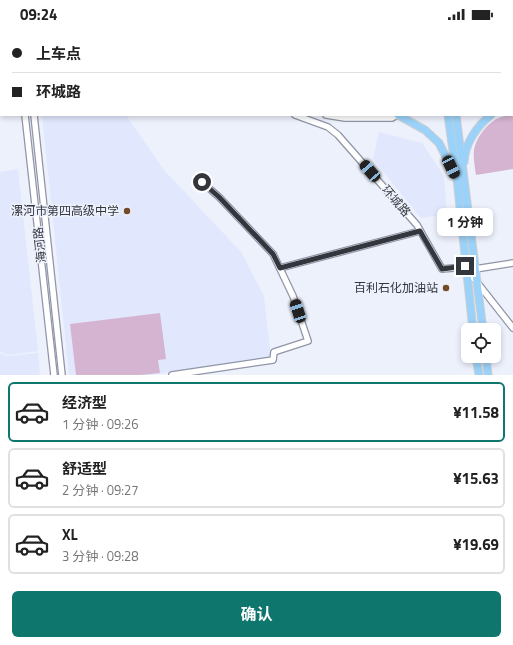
<!DOCTYPE html>
<html lang="zh">
<head>
<meta charset="utf-8">
<style>
	:root { --surface:#fff; --page:#f6f6f6; --text:#222; --muted:#767676; --line:#e0e0e0; --accent:#0f766e }
	body { margin:0; font-family:"Titillium Web","Noto Sans SC",sans-serif; background:var(--page); color:var(--text); height:100vh; display:flex; flex-direction:column; font-size:15px; white-space:nowrap }
	* { box-sizing:border-box; margin:0 }
	p { font-size:13px; color:var(--muted) }
	.icon { flex:none; width:22px; height:22px; fill:none; stroke:currentColor; stroke-width:2; stroke-linecap:round; stroke-linejoin:round }
	.map { position:relative; height:347px; overflow:hidden }
	.side { display:flex; flex-direction:column; background:var(--surface); flex:1 }
	.side>* { flex:none }
	.hud { position:absolute; left:0px; top:0px; width:513px; height:88px; box-shadow:0 2px 6px #0003; display:grid; align-content:center; height:88px; padding:0 12px; background:var(--surface) }
	.buttons { position:absolute; left:461px; top:295px; display:grid; gap:8px }
	.buttons a { display:grid; place-items:center; width:40px; height:40px; border-radius:6px; background:var(--surface); box-shadow:0 2px 6px #0003; font-size:20px }
	.end { position:absolute; width:18px; height:18px; margin:-9px; border:5px solid #34363e; background:#fff; box-shadow:0 0 0 2px #fff }
	.from { border-radius:50% }
	.bubble { position:absolute; height:28px; border-radius:6px; background:var(--surface); box-shadow:0 2px 6px #0003; font-size:13px; font-weight:700; line-height:28px; text-align:center }
	.car { position:absolute; width:12px; height:24px; margin:-12px -6px; border-radius:5px; box-shadow:0 0 3px 1px #0007; background:linear-gradient(#222 24%,#8ab4d8 0 40%,#222 0 76%,#8ab4d8 0 86%,#222 0) }
	.hud b { display:flex; align-items:center; gap:14px; height:38px; font-size:15px }
	.hud b+b { border-top:1px solid var(--line) }
	.hud i { width:10px; height:10px; background:var(--text) }
	ul { padding:7px 0 0; list-style:none }
	li { display:flex; align-items:center; gap:12px; height:60px; margin:0 8px 6px; padding:0 4px; border:2px solid var(--line); border-radius:6px }
	li div { flex:1 }
	li b { display:block; font-size:15px }
	li em { font-style:normal; font-weight:700 }
	li.active { border-color:var(--accent) }
	li>.icon { width:36px; height:36px; stroke-width:1.5 }
	.button { display:flex; gap:8px; margin-top:auto; padding:8px 12px }
	.button a { flex:1; height:46px; border-radius:6px; background:var(--accent); color:#fff; font-size:16px; font-weight:700; line-height:46px; text-align:center }
	.status { display:flex; justify-content:space-between; align-items:center; height:28px; padding:0 20px; background:var(--surface); direction:ltr }
	.status svg { height:11px; fill:currentColor }
	.map>svg:first-child { display:block }
</style>
</head>
<body>
<div class="status"><b>09:24</b><svg viewBox="0 0 49 12"><path d="M0 12V9h3v3zM5 12V6h3v6zM10 12V3h3v9zM15 12V0h3v12zM26 1h20v11H26zM47 4h2v5h-2z"/></svg></div>
<div class="map">
<svg width="513" height="347" viewBox="0 0 513 347">
	<rect width="100%" height="100%" fill="#edf1fc"/>
	<g fill="#e1e8fd">
		<polygon points="42,87 126,87 164,142 241,224 264,268 271,329 150,347 69,347"/>
		<polygon points="379,104 422,115 444,148 447,186 421,190 373,131"/>
		<polygon points="18,141 38,323 8,327 0,323 0,144"/>
		<polygon points="0,325 8,328 38,325 40,347 0,347"/>
	</g>
	<g fill="#d4b4d0">
		<path d="M513,87V141L476,147C475,139 473,131 474,122C476,110 488,93 501,89C504,88 509,88 513,87Z"/>
		<polygon points="160,285 166,331 158,332 160,345 140,347 76,347 70,296"/>
	</g>
	<g fill="none" stroke-linecap="round" stroke-linejoin="round">
		<g stroke="#9095a7" stroke-width="8">
			<g id="minor">
				<polyline points="16,0 16,1"/>
				<polyline points="26,0 26,1"/>
				<polyline points="43,0 46,1"/>
				<polyline points="121,0 124,1"/>
				<polyline points="192,0 193,1"/>
				<polyline points="250,0 252,1"/>
				<polyline points="439,0 439,1"/>
				<polyline points="446,0 446,1"/>
				<polyline points="276,1 276,0"/>
				<polyline points="294,1 294,0"/>
				<polyline points="312,1 312,0"/>
				<polyline points="339,1 339,0"/>
				<polyline points="512,54 513,54"/>
				<polyline points="512,80 513,80"/>
				<polyline points="25,87 54,347"/>
				<polyline points="34,87 62,347"/>
				<polyline points="295,87 328,99 338,107 417,197 442,241 465,239 513,300"/>
				<polyline points="326,87 345,90 392,90 397,87"/>
				<polyline points="280,240 420,203"/>
				<polyline points="475,241 513,235"/>
				<polyline points="172,347 273,332 274,324 308,313 293,268 273,226 219,169 203,155"/>
			</g>
		</g>
		<g stroke="#cecfd1" stroke-width="9">
			<g id="major">
				<polyline points="398,87 425,102 439,115 454,145"/>
				<polyline points="448,87 457,151 473,302"/>
				<polyline points="456,87 483,302"/>
				<path d="M464,134C465,115 477,98 491,87"/>
				<polyline points="476,328 479,347"/>
				<polyline points="486,328 488,347"/>
			</g>
		</g>
		<g stroke="#cecfd1" stroke-width="10">
			<g id="highway">
				<polyline points="62,0 65,1"/>
				<polyline points="101,0 104,1"/>
				<polyline points="512,62 513,62"/>
				<polyline points="512,72 513,72"/>
			</g>
		</g>
		<use href="#minor" stroke="#fff" stroke-width="5.5"/>
		<use href="#major" stroke="#9bd2f9" stroke-width="7"/>
		<use href="#highway" stroke="#58b4f5" stroke-width="8"/>
	</g>
	<g fill="none" stroke-linecap="round" stroke-linejoin="round">
		<polyline stroke="#34363e" stroke-width="5" points="202,154 219,169 273,226 280,240 420,203 442,241 465,238"/>
	</g>
	<g fill="#734b2a" stroke="#edf1fc" stroke-width="1.5">
		<circle cx="127" cy="183" r="4"/>
		<circle cx="446" cy="260" r="4"/>
	</g>
	<g text-anchor="middle" stroke-width="3" stroke-linejoin="round" paint-order="stroke">
		<g font-size="12" fill="#34363e" stroke="#edf1fc">
			<text transform="translate(396 173) rotate(49)" y="4">环城路</text>
			<text transform="translate(40 217) rotate(-96)" y="4">海河路</text>
		</g>
		<g font-size="12" fill="#34363e" stroke="#edf1fc" text-anchor="end">
			<text x="119" y="187">漯河市第四高级中学</text>
			<text x="438" y="264">百利石化加油站</text>
		</g>
	</g>
</svg>
<div class="buttons">
<a><svg class="icon" aria-label="locate" viewBox="0 0 24 24"><circle cx="12" cy="12" r="6"/><path d="M12 2v4M12 18v4M2 12h4M18 12h4"/></svg></a>
</div>
<i class="end from" style="left:202px;top:154px"></i>
<i class="end" style="left:465px;top:238px"></i>
<div class="bubble" style="left:437px;top:180px;width:56px">1 分钟</div>
<i class="car" style="left:451px;top:139px;rotate:154deg"></i>
<i class="car" style="left:370px;top:143px;rotate:319deg"></i>
<i class="car" style="left:298px;top:283px;rotate:342deg"></i>
<div class="hud">
<b><i class="from"></i>上车点</b>
<b><i></i>环城路</b>
</div>
</div>
<section class="side">
<ul>
<li class="active"><svg class="icon" aria-label="car" viewBox="0 0 24 24"><path d="M5 17H2v-5l4-1 3-4h7l3 4 3 1v5h-3M9 17h6M6 11h13"/><circle cx="7" cy="17" r="2"/><circle cx="17" cy="17" r="2"/></svg><div><b>经济型</b><p>1 分钟 · 09:26</p></div><em>¥11.58</em></li>
<li><svg class="icon" aria-label="car" viewBox="0 0 24 24"><path d="M5 17H2v-5l4-1 3-4h7l3 4 3 1v5h-3M9 17h6M6 11h13"/><circle cx="7" cy="17" r="2"/><circle cx="17" cy="17" r="2"/></svg><div><b>舒适型</b><p>2 分钟 · 09:27</p></div><em>¥15.63</em></li>
<li><svg class="icon" aria-label="car" viewBox="0 0 24 24"><path d="M5 17H2v-5l4-1 3-4h7l3 4 3 1v5h-3M9 17h6M6 11h13"/><circle cx="7" cy="17" r="2"/><circle cx="17" cy="17" r="2"/></svg><div><b>XL</b><p>3 分钟 · 09:28</p></div><em>¥19.69</em></li>
</ul>
<div class="button"><a>确认</a></div>
</section>
</body>
</html>
